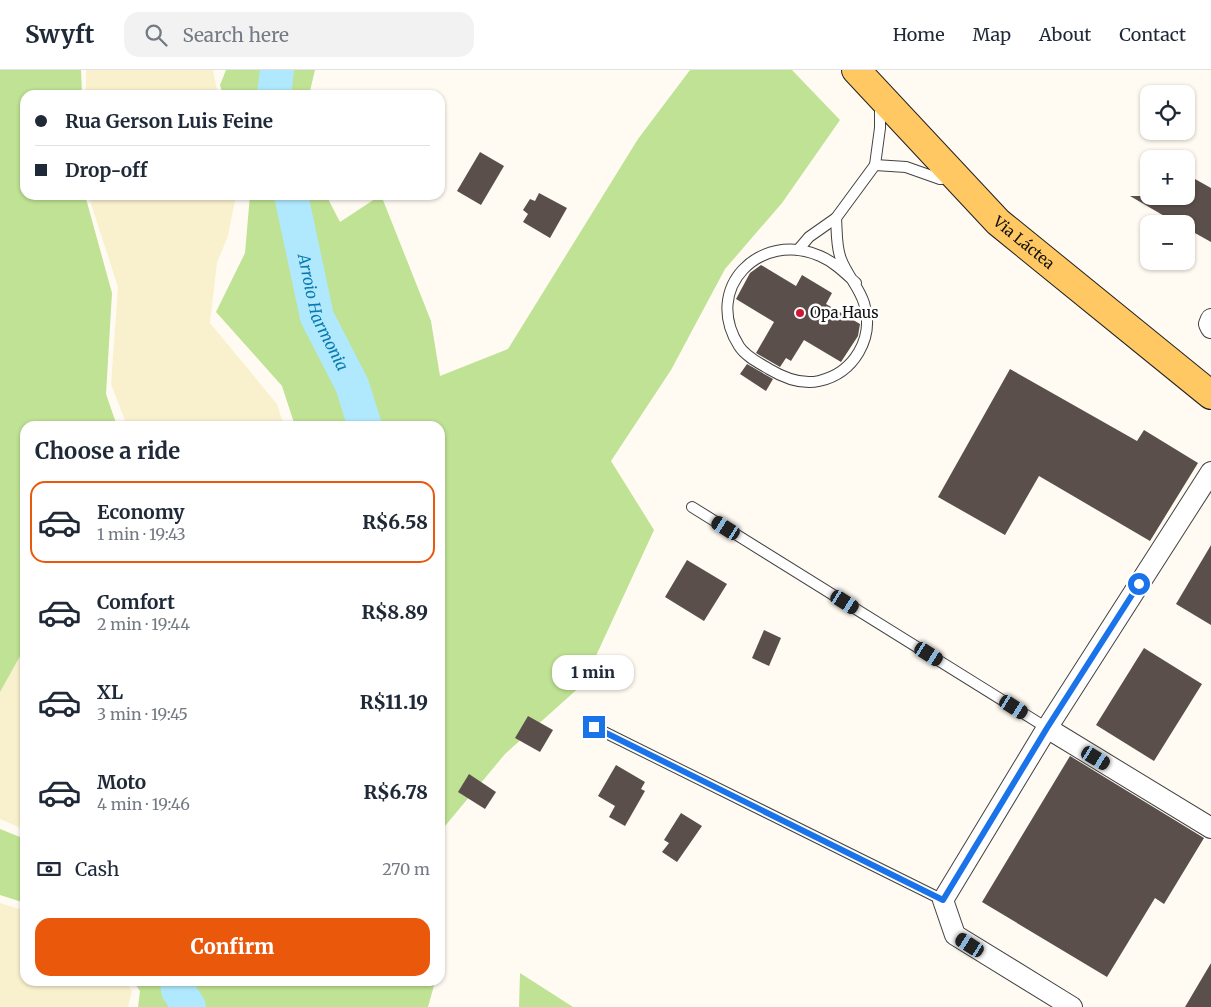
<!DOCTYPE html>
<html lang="en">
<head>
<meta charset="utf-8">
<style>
	:root { --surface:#fff; --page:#f2f2f3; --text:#1f2937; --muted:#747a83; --line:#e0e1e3; --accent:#ea580c }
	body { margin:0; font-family:Merriweather,serif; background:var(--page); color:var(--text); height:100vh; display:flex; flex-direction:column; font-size:19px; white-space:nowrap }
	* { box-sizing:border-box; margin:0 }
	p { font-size:16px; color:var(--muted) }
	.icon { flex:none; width:28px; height:28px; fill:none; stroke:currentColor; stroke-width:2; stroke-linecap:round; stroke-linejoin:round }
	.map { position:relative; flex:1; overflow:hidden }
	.panel { position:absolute; left:20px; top:351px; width:425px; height:565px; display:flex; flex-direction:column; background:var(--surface); border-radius:15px; box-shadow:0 1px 4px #0004 }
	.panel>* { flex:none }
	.guide { position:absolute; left:20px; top:20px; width:425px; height:110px; border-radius:15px; box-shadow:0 1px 4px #0004; display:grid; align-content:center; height:110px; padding:0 15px; background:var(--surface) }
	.fabs { position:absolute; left:1140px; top:15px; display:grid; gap:10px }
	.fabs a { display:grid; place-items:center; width:55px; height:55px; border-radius:10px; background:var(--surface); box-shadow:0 1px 4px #0004; font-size:25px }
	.end { position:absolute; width:22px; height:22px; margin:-11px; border:6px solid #1a73e8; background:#fff; box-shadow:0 0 0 2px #fff }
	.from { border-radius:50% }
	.bubble { position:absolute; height:35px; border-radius:15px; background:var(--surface); box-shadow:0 1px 4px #0004; font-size:16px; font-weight:800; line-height:35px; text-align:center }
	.car { position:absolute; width:15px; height:30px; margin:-15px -8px; border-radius:6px; box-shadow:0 0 4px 1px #0007; background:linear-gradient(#222 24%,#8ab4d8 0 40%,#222 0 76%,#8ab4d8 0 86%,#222 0) }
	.guide b { display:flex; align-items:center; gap:18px; height:48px; font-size:19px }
	.guide b+b { border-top:1px solid var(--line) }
	.guide i { width:12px; height:12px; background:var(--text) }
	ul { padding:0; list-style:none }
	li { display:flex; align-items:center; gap:15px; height:82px; margin:0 10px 8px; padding:0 5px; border:2px solid transparent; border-radius:15px }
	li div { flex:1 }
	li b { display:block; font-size:19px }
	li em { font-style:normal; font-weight:800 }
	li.selected { border-color:var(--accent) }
	li>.icon { width:45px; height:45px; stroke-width:1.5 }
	h2 { padding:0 15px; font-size:22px; line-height:60px }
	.pay { display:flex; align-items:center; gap:12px; height:55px; padding:0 15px; font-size:19px }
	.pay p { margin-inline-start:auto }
	.primary-button { display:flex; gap:10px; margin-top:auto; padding:10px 15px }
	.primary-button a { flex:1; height:58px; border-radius:15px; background:var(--accent); color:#fff; font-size:20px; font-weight:800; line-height:58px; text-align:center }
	header { display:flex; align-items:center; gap:30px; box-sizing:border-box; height:70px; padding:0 25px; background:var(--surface); border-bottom:1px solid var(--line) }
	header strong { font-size:24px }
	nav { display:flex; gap:28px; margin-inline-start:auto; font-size:18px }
	.search { width:350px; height:45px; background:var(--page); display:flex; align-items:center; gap:12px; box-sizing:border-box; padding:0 18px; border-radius:15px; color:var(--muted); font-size:19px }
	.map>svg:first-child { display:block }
</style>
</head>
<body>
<header>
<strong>Swyft</strong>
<div class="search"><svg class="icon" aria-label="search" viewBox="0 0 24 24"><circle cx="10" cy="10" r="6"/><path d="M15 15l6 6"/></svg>Search here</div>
<nav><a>Home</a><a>Map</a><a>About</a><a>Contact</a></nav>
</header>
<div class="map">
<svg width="1211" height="937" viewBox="0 0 1211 937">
	<rect width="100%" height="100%" fill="#fffbf2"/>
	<g fill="#f9f1ce">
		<polygon points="86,0 213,0 218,25 86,25"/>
		<polygon points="88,125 236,125 228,166 217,193 210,253 277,334 284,356 127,356 111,314 118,217"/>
		<polygon points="25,574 25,760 0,749 0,620"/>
		<polygon points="0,833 25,841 25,911 125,911 132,921 128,937 0,937"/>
	</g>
	<g fill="#bfe294">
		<polygon points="0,0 81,0 82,25 25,25 25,125 85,125 112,223 106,324 117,356 25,356 25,577 0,622"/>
		<polygon points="226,0 315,0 309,25 223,25 220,15"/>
		<polygon points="690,0 792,0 840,50 782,133 725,199 671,300 611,391 654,460 583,614 505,684 440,762 440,356 295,356 282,316 216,242 245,183 250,125 326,125 340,152 381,125 431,251 440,306 508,279 638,69"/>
		<polygon points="0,759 25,769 25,833 0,825"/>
		<polygon points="520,903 573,937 519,937"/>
		<polygon points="133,911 434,911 435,912 428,937 138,937 140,921"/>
	</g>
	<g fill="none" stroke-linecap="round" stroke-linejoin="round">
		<g stroke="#b0e9fd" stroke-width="34">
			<polyline points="274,25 277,0"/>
			<path id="s1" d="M291,125L317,247L352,315L365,356"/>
			<polyline points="177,911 178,920 189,937"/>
		</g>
	</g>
	<g fill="#5a4f4b">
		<polygon points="480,82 504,96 481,135 457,121"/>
		<polygon points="1186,104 1211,118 1211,172 1186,158 1186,154 1178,154 1130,126 1186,126"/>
		<polygon points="539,123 567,138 550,168 523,152 528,144 523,140 530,129 535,131"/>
		<polygon points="761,195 796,216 802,205 832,223 826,234 860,254 858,266 841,292 804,270 791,291 786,288 780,297 756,283 774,252 736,229 750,203"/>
		<polygon points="747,294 773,309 766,321 740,304"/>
		<polygon points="1010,299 1137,371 1144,360 1198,393 1150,471 1039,406 1005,465 938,427"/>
		<polygon points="1211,475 1211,555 1176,534"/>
		<polygon points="687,490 727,514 704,551 665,527"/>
		<polygon points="764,560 781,568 769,596 752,588"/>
		<polygon points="1144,578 1202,614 1154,691 1096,655"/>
		<polygon points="528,646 553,660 540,682 515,668"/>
		<polygon points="1070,686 1204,768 1164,834 1155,828 1107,907 982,832"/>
		<polygon points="616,695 645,712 641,719 645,721 625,756 609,747 615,736 598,726"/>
		<polygon points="469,704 496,722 485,739 458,722"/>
		<polygon points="681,743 702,756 677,792 662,782 669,773 664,770"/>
		<polygon points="1211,893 1211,937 1185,937"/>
	</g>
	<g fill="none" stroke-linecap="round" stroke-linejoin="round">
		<g stroke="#434343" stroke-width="12">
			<g id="service">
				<polyline points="875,95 906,97 940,109 952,108"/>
				<path d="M836,148C837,161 836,177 841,189C847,205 859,217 864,233C875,268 854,303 819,311C801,315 784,308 769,299C759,293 745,286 739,276C702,218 760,160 820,186C834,192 845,203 856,213"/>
				<polyline points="798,180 809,167 836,148 875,95 880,58 880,32"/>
				<polyline points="692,437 1047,658"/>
				<polyline points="594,657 943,830"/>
			</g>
		</g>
		<g stroke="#434343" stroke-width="22">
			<g id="minor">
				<polyline points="1211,249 1209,254 1211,258"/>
				<polyline points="1047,658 1211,758"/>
				<polyline points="1072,937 955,865 943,830 1047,658 1211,402"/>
			</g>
		</g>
		<g stroke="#212121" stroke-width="30">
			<g id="primary">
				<path id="s2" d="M856,0L998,152L1211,325"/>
			</g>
		</g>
		<use href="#service" stroke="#fff" stroke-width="10"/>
		<use href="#minor" stroke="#fff" stroke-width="20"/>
		<use href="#primary" stroke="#ffc862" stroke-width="28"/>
	</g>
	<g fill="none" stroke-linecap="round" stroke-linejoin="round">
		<polyline stroke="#1a73e8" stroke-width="6" points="594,657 943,830 1047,658 1139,514"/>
	</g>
	<circle fill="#d11634" stroke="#fff" stroke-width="2" cx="800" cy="243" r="5"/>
	<g text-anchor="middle" stroke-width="5" stroke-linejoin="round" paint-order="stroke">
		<g font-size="15" fill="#101010" stroke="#fff">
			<text dy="5" stroke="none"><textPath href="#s2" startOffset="241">Via Láctea</textPath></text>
		</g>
		<g font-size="15" fill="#101010" stroke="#fff" text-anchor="start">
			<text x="810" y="248">Opa Haus</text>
		</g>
		<g font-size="16" font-style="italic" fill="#097ab2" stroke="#fff">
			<text dy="6" stroke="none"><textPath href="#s1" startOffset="122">Arroio Harmonia</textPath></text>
		</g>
	</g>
</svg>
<div class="fabs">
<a><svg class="icon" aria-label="locate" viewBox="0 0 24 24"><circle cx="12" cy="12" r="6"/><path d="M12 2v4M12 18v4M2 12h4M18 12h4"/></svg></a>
<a>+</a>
<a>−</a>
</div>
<i class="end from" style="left:1139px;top:514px"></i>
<i class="end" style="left:594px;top:657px"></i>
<div class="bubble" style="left:552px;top:585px;width:82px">1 min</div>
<i class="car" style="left:726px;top:458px;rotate:302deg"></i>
<i class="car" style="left:845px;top:532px;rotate:122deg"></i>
<i class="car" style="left:929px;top:584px;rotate:122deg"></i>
<i class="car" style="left:1014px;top:637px;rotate:122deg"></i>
<i class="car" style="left:1096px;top:688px;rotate:121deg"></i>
<i class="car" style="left:970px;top:875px;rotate:302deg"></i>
<div class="guide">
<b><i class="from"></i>Rua Gerson Luis Feine</b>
<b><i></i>Drop-off</b>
</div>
<section class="panel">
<h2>Choose a ride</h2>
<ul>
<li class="selected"><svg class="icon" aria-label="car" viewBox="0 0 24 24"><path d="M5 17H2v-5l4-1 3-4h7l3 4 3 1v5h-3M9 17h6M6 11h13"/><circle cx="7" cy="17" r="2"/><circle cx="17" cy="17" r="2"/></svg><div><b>Economy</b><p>1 min · 19:43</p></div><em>R$6.58</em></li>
<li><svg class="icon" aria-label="car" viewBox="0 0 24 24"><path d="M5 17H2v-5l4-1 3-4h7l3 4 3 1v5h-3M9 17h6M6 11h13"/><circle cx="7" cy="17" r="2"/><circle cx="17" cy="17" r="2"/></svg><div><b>Comfort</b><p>2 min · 19:44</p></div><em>R$8.89</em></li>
<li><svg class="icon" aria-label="car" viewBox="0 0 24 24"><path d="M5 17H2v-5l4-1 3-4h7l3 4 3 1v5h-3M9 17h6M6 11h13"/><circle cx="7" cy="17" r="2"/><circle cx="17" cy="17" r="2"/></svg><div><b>XL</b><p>3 min · 19:45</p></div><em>R$11.19</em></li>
<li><svg class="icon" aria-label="car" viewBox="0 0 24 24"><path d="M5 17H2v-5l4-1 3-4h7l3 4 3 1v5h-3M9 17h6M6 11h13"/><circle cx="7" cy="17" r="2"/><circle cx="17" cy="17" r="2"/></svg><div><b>Moto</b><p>4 min · 19:46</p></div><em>R$6.78</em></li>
</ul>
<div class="pay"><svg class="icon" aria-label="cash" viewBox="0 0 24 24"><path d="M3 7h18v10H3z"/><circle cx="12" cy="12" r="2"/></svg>Cash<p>270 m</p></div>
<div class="primary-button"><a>Confirm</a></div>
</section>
</div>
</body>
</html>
